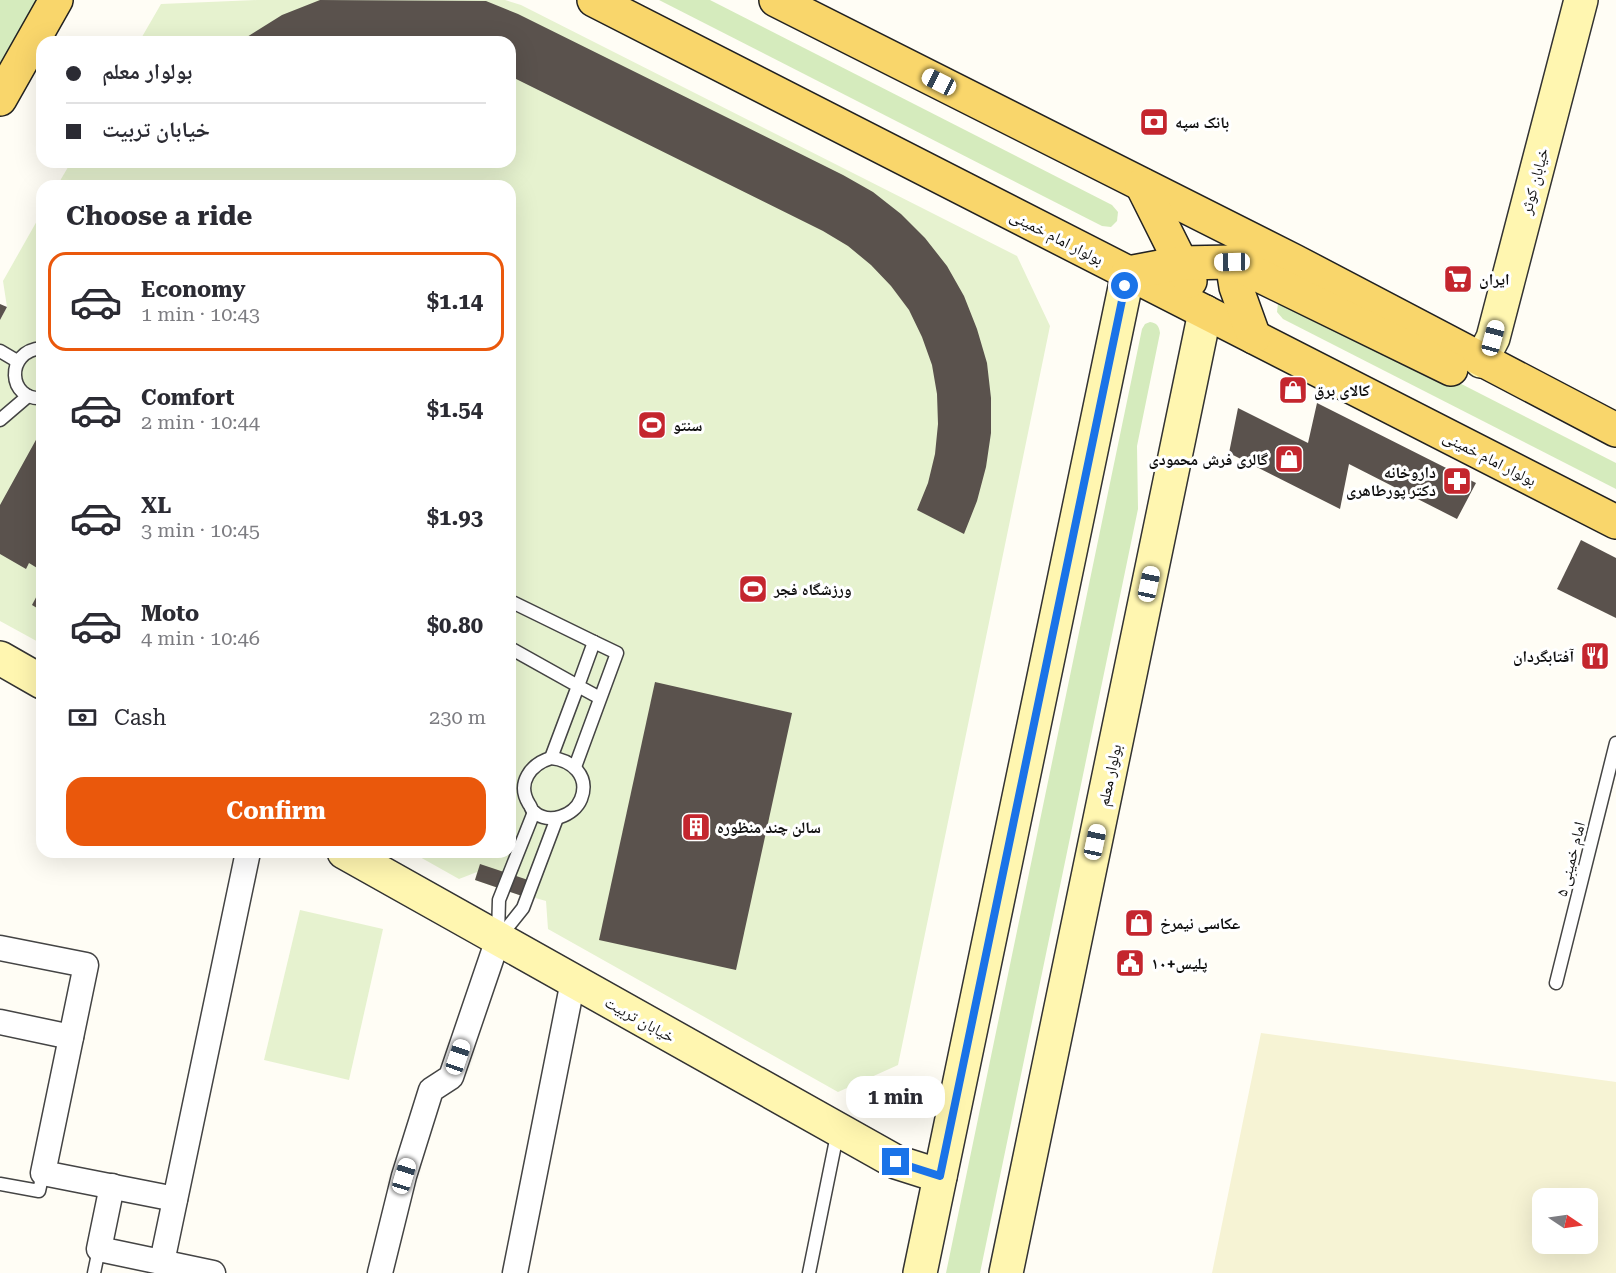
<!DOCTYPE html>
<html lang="en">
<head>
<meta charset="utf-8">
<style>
	:root { --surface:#fff; --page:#f7f7f7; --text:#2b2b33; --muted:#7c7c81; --line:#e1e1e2; --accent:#ea580c }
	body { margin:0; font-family:"Roboto Serif","Noto Naskh Arabic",serif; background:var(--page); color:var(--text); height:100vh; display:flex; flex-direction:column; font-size:22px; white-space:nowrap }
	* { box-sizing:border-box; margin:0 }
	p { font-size:20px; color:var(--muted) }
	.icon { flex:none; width:33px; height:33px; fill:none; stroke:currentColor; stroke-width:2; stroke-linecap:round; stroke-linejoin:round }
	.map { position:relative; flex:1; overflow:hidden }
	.drawer { position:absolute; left:36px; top:180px; width:480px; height:678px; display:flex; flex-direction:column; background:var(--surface); border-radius:18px; box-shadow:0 6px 24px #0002 }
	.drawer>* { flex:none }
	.guide { position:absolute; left:36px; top:36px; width:480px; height:132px; border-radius:18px; box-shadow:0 6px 24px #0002; display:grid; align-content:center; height:132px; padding:0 30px; background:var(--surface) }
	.needle { width:39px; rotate:103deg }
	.fabs { position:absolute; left:1532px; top:1188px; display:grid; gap:12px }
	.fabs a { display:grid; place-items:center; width:66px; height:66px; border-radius:12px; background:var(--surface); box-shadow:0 6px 24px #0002; font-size:30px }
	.end { position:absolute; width:27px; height:27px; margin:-14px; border:8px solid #1a73e8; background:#fff; box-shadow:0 0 0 3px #fff }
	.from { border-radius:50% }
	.bubble { position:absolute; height:42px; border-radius:18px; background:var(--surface); box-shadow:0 6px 24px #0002; font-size:20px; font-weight:700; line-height:42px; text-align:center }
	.car { position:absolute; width:18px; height:36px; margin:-18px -9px; border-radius:8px; box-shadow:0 0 4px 2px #0007; background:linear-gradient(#fff 24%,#345 0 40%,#fff 0 76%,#345 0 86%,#fff 0) }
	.guide b { display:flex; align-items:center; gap:21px; height:57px; font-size:22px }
	.guide b+b { border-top:2px solid var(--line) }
	.guide i { width:15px; height:15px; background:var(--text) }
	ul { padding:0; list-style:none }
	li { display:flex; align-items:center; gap:18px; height:99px; margin:0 12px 9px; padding:0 18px; border:3px solid transparent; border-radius:18px }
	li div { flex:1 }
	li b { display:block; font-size:22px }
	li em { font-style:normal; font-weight:700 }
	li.current { border-color:var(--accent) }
	li>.icon { width:54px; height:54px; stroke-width:1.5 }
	h2 { padding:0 30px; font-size:27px; line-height:72px }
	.pay { display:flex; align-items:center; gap:15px; height:66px; padding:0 30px; font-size:22px }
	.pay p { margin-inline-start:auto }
	.button { display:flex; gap:12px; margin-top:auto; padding:12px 30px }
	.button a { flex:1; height:69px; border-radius:18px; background:var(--accent); color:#fff; font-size:24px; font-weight:700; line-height:69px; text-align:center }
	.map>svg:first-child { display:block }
</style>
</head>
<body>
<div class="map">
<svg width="1616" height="1273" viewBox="0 0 1616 1273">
	<rect width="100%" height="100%" fill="#fffdf5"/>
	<path fill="#f6f3d4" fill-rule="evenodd" d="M1261,1033L1616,1082V1273H1212ZM1542,1198H1587V1244H1542Z"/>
	<g fill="#d5ebbd">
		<polygon points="0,0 36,0 0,64"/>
		<polygon points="659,0 710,0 1112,205 1118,212 1117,221 1111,227 1102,226"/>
		<polygon points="1293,298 1616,463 1616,489 1283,319 1277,312 1278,303 1280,300"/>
		<path d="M1150,322C1157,323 1159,326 1160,333L1137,446L1138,509L980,1273H946L1142,329L1145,324Z"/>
	</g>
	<g fill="#e6f2cf">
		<polygon points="257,0 505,0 521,5 1017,256 1050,326 898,1065 838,1092 548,929 546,901 532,897 531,899 475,880 477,872 459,879 411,852 510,852 510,186 57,186 71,162 510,162 510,42 139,42 161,4"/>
		<polygon points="42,212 42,644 0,621 0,320 7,307 3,281"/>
		<polygon points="300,910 383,929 349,1080 264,1060"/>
	</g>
	<g fill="#5a524d">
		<polygon points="320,0 486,1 518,14 843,175 873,192 901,214 925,238 947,266 964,296 977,329 987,363 991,398 991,433 986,467 977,501 964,534 917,510 928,483 935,454 938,424 937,394 932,365 922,337 909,310 891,286 871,265 848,246 823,231 510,76 510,42 239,42 282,15"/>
		<polygon points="0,304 7,307 0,320"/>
		<polygon points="1317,403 1476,483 1457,519 1349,464 1340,509 1229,453 1238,408 1308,443"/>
		<polygon points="37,438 42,440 42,571 29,563 26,569 0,554 0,505"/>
		<polygon points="1581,540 1616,558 1616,618 1557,589"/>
		<polygon points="42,586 42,611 32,605"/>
		<polygon points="655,682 792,713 736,970 599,940"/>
		<polygon points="480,864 537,883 531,899 475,880"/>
	</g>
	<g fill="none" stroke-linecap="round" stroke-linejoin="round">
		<g stroke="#444" stroke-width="15">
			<g id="lane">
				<path d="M42,348C4,351 8,401 42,398"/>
				<polyline points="0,351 17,361"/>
				<polyline points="0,420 28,396"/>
				<polyline points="510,601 594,642"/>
				<polyline points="510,648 578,686 551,758"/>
				<path d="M551,758C572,760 590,776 581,799C574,816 549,825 534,812C531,810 531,806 529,804C516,783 531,764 551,758Z"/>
				<polyline points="575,767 617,653 594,642 578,686 600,698"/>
				<polyline points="498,934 499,900 534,812"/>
				<polyline points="499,938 523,908 557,818"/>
				<polyline points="1556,983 1616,743"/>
				<polyline points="0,1184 39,1191 43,1173"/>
				<polyline points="94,1273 99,1249"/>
				<polyline points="809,1273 838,1130"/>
			</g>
		</g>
		<g stroke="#444" stroke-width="27">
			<g id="street">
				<polyline points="0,948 86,965 43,1173 175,1199"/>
				<polyline points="0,1022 71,1037"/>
				<polyline points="112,1186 99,1249 213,1273"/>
				<polyline points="162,1262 248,852"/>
				<polyline points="380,1273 404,1176 431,1090 451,1077 498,939"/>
				<polyline points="515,1273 573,981"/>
			</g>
		</g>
		<g stroke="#333" stroke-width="36">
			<g id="secondary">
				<polyline points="1481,361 1493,338 1581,0"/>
				<polyline points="0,658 42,682"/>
				<polyline points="344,852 896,1162 940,1176"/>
				<polyline points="920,1273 1128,273"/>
				<polyline points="1006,1273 1205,312"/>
			</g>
		</g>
		<g stroke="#222" stroke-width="36">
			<g id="primary">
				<polyline points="594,0 1616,522"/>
				<polyline points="776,0 1294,261 1616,430"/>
				<polyline points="0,99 56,0"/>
				<polyline points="1142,185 1190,281"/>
				<polyline points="1232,262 1236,287 1254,337"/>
				<polyline points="1128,273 1181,263 1232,262 1451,369"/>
			</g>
		</g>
		<use href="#lane" stroke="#fff" stroke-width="12"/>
		<use href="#street" stroke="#fff" stroke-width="24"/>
		<use href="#secondary" stroke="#fff6b0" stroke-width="33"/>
		<use href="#primary" stroke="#f9d66b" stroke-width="33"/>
	</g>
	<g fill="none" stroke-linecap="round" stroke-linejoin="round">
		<polyline stroke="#1a73e8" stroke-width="8" points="896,1162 940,1176 1125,286"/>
	</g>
	<defs>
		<g id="bank-square" transform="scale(1.5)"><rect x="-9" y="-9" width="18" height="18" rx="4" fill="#c4262e" stroke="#fff"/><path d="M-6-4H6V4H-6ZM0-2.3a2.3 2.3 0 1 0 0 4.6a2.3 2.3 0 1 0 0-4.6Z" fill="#fff"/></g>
		<g id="supermarket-square" transform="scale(1.5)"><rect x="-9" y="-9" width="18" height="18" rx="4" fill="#c4262e" stroke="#fff"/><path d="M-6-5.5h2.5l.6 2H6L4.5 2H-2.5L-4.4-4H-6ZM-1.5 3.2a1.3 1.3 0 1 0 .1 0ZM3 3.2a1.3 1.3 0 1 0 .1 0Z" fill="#fff"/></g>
		<g id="shop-square" transform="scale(1.5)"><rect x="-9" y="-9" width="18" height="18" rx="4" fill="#c4262e" stroke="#fff"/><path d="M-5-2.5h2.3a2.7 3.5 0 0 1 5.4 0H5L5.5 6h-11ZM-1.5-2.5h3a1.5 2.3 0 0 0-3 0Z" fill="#fff"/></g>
		<g id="stadium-square" transform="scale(1.5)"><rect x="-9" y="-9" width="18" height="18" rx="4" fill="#c4262e" stroke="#fff"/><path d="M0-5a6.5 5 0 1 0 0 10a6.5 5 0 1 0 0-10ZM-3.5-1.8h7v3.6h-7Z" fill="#fff"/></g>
		<g id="pharmacy-square" transform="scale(1.5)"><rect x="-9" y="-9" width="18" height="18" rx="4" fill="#c4262e" stroke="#fff"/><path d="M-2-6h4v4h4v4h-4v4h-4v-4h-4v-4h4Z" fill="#fff"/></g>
		<g id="restaurant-square" transform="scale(1.5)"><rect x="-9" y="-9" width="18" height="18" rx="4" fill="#c4262e" stroke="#fff"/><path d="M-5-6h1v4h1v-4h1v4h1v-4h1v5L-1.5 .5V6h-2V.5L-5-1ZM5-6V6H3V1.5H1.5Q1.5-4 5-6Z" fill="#fff"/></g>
		<g id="building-square" transform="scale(1.5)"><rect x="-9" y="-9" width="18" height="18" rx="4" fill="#c4262e" stroke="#fff"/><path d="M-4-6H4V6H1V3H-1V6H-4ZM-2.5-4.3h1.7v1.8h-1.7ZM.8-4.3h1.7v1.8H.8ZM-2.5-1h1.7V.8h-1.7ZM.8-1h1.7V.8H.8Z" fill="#fff"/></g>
		<g id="civic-square" transform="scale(1.5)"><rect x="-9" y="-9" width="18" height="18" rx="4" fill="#c4262e" stroke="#fff"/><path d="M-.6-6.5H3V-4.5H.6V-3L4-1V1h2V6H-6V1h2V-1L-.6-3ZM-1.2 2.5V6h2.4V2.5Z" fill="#fff"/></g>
	</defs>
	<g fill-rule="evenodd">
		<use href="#bank-square" x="1154" y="122"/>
		<use href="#supermarket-square" x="1458" y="279"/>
		<use href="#shop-square" x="1293" y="390"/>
		<use href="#stadium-square" x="652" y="425"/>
		<use href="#shop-square" x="1289" y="459"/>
		<use href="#pharmacy-square" x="1457" y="481"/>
		<use href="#stadium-square" x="753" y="589"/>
		<use href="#restaurant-square" x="1595" y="656"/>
		<use href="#building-square" x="696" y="827"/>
		<use href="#shop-square" x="1139" y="923"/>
		<use href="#civic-square" x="1130" y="963"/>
	</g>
	<g text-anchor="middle" stroke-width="6" stroke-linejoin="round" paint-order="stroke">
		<g font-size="16" font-weight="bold" fill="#111" stroke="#fff" text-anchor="start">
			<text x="1175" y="128">بانک سپه</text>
			<text x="1479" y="285">ایران</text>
			<text x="1314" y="396">کالای برق</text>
			<text x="673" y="431">سنتو</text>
			<text x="1268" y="465" text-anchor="end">گالری فرش محمودی</text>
			<text x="1436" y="478" text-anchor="end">داروخانه<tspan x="1436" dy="18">دکتر پورطاهری</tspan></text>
			<text x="774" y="595">ورزشگاه فجر</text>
			<text x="1574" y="662" text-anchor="end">آفتابگردان</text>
			<text x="717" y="833">سالن چند منظوره</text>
			<text x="1160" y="929">عکاسی نیمرخ</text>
			<text x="1151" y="969">پلیس+۱۰</text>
		</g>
		<g font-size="16" fill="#111" stroke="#fff">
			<text transform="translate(1534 181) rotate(-75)" y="6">خیابان کوثر</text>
			<text transform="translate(1057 237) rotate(27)" y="6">بولوار امام خمینی</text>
			<text transform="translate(1490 458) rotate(27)" y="6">بولوار امام خمینی</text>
			<text transform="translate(1109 775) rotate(-78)" y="6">بولوار معلم</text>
			<text transform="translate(1570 859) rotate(-76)" y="6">امام خمینی ۵</text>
			<text transform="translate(640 1019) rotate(29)" y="6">خیابان تربیت</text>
		</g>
	</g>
</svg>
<div class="fabs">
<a><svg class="needle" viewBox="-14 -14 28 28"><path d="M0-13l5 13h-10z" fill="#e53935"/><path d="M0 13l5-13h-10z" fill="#7c7c81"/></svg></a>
</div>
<i class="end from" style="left:1125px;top:286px"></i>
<i class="end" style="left:896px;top:1162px"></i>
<div class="bubble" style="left:846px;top:1076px;width:99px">1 min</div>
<i class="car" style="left:939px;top:82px;rotate:297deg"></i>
<i class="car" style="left:1232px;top:262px;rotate:269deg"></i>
<i class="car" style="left:1493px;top:338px;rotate:15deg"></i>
<i class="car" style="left:1149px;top:584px;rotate:12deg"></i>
<i class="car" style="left:1095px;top:842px;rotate:12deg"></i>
<i class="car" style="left:458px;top:1057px;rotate:19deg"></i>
<i class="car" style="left:404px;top:1176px;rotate:17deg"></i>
<div class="guide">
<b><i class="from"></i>بولوار معلم</b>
<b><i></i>خیابان تربیت</b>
</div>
<section class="drawer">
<h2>Choose a ride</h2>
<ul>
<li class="current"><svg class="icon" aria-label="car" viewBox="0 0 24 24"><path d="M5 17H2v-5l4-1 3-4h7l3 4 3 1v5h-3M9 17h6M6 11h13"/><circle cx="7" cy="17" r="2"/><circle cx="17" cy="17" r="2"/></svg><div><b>Economy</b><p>1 min · 10:43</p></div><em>$1.14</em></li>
<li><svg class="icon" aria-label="car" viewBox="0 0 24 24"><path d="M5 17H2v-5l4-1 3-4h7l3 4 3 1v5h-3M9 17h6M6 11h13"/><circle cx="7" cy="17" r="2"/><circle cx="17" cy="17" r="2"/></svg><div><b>Comfort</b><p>2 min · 10:44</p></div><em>$1.54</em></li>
<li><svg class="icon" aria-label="car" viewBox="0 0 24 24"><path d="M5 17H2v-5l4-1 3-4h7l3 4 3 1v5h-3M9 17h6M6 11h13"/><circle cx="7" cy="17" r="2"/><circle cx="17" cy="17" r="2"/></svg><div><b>XL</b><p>3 min · 10:45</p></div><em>$1.93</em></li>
<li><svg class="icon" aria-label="car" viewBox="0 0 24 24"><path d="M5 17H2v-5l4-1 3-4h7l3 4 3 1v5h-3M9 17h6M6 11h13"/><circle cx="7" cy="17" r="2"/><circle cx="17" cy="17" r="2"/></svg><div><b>Moto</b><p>4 min · 10:46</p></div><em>$0.80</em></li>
</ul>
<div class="pay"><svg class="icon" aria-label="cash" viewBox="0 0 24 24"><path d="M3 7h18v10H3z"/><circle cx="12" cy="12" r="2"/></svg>Cash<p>230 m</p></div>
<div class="button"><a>Confirm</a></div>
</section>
</div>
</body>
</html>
